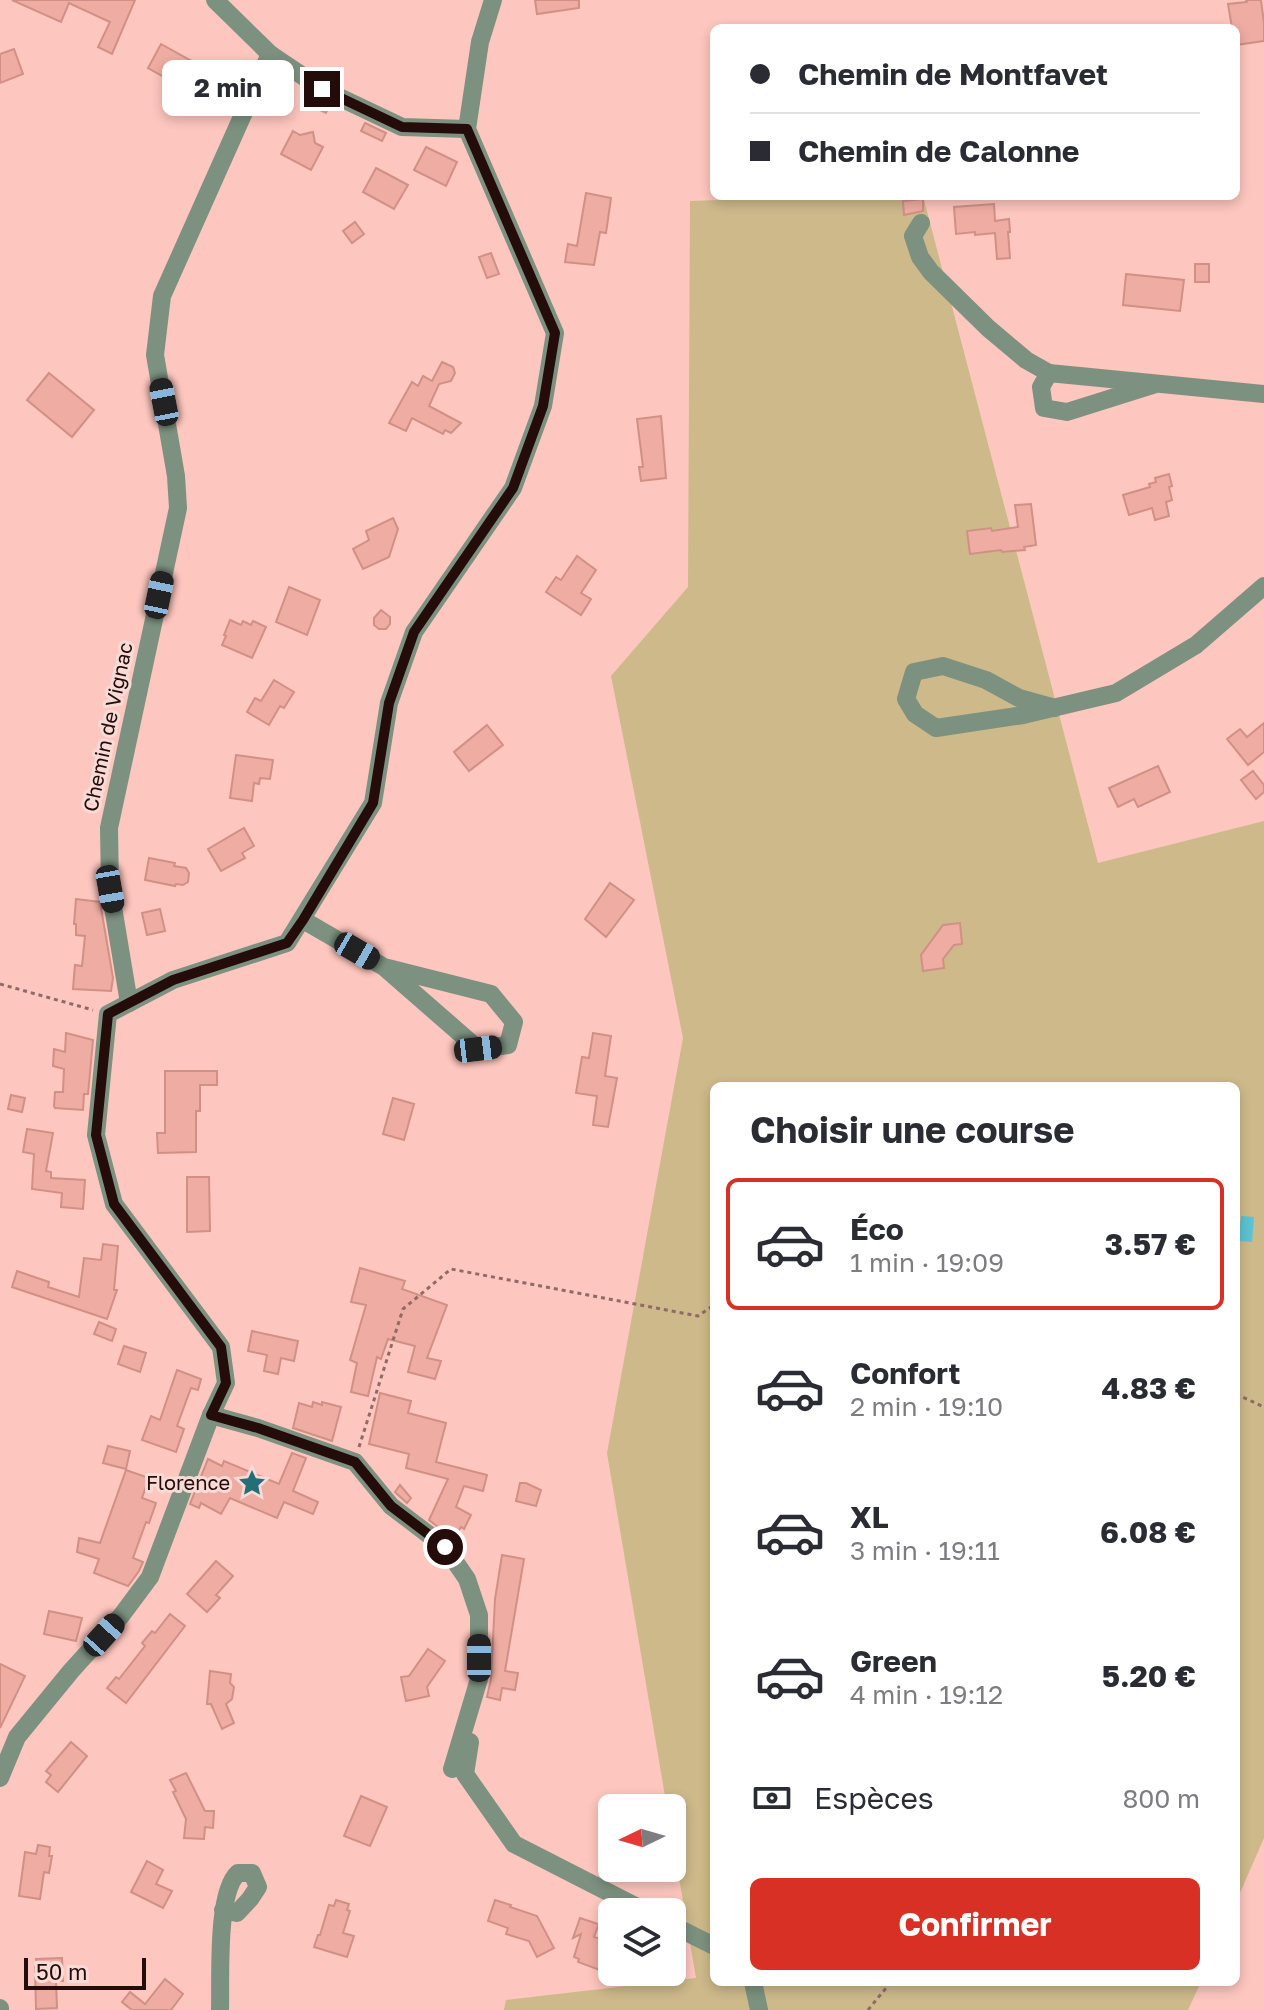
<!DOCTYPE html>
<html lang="fr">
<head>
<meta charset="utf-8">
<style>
	:root { --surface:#fff; --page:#f2f2f3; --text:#2b2b33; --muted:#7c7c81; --line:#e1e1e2; --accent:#d93025 }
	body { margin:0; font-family:"Golos Text",sans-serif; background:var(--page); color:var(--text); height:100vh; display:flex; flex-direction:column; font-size:30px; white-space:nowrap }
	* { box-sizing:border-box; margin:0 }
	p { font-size:26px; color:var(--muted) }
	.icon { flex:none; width:44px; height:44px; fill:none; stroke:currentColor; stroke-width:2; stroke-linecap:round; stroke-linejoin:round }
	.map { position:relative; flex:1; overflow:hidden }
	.sheet { position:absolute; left:710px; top:1082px; width:530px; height:904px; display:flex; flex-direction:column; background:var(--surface); border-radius:12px; box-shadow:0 4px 12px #0003 }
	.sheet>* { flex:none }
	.top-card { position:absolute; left:710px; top:24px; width:530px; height:176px; border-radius:12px; box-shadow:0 4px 12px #0003; display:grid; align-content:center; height:176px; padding:0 40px; background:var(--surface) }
	.needle { width:52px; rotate:265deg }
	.fabs { position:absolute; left:598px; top:1794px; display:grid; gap:16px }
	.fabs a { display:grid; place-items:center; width:88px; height:88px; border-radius:12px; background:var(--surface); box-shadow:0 4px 12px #0003; font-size:40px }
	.scale { position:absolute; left:24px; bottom:20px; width:122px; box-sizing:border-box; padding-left:8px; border:4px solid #230c09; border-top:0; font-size:22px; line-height:28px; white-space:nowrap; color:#230c09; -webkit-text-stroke:6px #f7dbd7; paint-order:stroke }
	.end { position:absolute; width:36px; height:36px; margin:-18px; border:10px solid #230c09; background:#fff; box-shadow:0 0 0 4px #fff }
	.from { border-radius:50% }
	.bubble { position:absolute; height:56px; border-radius:12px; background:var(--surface); box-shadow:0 4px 12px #0003; font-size:26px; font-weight:700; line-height:56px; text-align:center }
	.car { position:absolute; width:24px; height:48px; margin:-24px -12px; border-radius:10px; box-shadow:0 0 6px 2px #0007; background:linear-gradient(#222 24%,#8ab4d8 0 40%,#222 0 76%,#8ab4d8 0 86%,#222 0) }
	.top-card b { display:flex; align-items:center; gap:28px; height:76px; font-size:30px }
	.top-card b+b { border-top:2px solid var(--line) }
	.top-card i { width:20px; height:20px; background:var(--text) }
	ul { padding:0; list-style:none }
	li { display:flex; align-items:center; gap:24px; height:132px; margin:0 16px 12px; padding:0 24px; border:4px solid transparent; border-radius:12px }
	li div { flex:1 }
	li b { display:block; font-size:30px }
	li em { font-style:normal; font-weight:700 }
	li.on { border-color:var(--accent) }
	li>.icon { width:72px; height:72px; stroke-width:1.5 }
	h2 { padding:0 40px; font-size:36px; line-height:96px }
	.pay { display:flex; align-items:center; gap:20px; height:88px; padding:0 40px; font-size:30px }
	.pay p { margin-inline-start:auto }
	.primary-button { display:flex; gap:16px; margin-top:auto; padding:16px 40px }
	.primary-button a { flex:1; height:92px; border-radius:12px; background:var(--accent); color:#fff; font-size:32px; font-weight:700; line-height:92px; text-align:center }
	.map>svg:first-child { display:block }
</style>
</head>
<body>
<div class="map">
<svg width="1264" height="2010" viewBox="0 0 1264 2010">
	<rect width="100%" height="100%" fill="#fdc6be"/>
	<polygon fill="#cdb98a" points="831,196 923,196 1098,863 1264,821 1264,1838 1236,1902 1236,1086 714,1086 714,1982 1201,1982 1188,2010 504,2010 506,2000 696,1978 672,1836 672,1808 667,1808 607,1453 683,1038 611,676 688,587 690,201"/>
	<polygon fill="#5dc2d1" points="1241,1216 1254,1217 1252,1242 1238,1241"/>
	<g fill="#efaca3" stroke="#d19086" stroke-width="2">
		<polygon points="12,0 135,0 112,54 98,47 110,22 69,3 61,22"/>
		<polygon points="535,0 579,0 579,8 537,14"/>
		<polygon points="1246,0 1261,0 1264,23 1264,41 1236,45 1236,28 1232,28 1228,4 1247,2"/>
		<polygon points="161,44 195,63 182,87 148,68"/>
		<polygon points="14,49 23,74 0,83 0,54"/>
		<polygon points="309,95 329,106 326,113 305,103"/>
		<polygon points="365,123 386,133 382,141 361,131"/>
		<polygon points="293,131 300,135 313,132 315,143 323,147 311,170 281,154"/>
		<polygon points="426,147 457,162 446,186 414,170"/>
		<polygon points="376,168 408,185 394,209 363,192"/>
		<polygon points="586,193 611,198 606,233 600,232 594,265 565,262 568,244 577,246"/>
		<polygon points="923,199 923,211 904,215 903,201"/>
		<polygon points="994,204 995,221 1009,219 1010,232 1008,232 1010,258 997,259 995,233 975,235 975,232 956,234 954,207"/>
		<polygon points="355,222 364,234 352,243 343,231"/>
		<polygon points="491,253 499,274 487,278 479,257"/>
		<rect x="1195" y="264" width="14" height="18"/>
		<polygon points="1126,274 1184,280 1180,311 1123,305"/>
		<polygon points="442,362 453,367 455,373 451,381 439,384 429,406 461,423 451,433 445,430 443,434 412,418 406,431 389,423 412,382 418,386 423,376 432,381"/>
		<polygon points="49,373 94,410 72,437 27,400"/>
		<polygon points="661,416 666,478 641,481 639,467 643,467 637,419"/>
		<polygon points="1169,474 1172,486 1169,487 1172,500 1166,502 1169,516 1155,520 1152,508 1129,515 1123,495 1150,487 1149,484 1156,482 1155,478"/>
		<polygon points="1031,504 1036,545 1024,547 1025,550 1002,552 1001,550 970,554 967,531 991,528 992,531 1018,527 1015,505"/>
		<polygon points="393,518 398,529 389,557 363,569 353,549 369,540 366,531"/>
		<polygon points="577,556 596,570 581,593 591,599 581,615 546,592 556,577 561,580"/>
		<polygon points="289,587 320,600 307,635 276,622"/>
		<polygon points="381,610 390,617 390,624 386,629 379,629 374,625 374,618"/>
		<polygon points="230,620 241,625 243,621 251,625 253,621 266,627 252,658 222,645 226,636 224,635"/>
		<polygon points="274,680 294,692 284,708 280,706 269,725 247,712 255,698 261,701"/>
		<polygon points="1264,723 1264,752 1248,765 1227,739 1240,729 1247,737"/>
		<polygon points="487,725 503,745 469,771 454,752"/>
		<polygon points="236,755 273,760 270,779 260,778 259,784 254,783 252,801 230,798"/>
		<polygon points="1158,766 1170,792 1138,807 1134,799 1118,807 1109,788"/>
		<polygon points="1253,771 1264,785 1264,792 1256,799 1241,780"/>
		<polygon points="244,828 254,846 242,853 245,858 221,871 208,849"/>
		<polygon points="149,858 175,863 174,866 186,868 189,873 188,882 183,885 176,884 175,886 145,880"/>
		<polygon points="610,883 634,900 606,937 585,919"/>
		<polygon points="76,899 100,902 113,978 111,991 73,989 75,965 82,966 85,936 76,935 76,924 74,924"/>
		<polygon points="160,909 165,931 147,935 142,913"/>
		<polygon points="960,923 962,944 954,945 943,959 944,968 923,971 921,955 943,925"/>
		<polygon points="66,1033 93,1040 88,1094 84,1094 83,1110 55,1108 54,1106 55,1092 63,1092 64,1069 53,1066 54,1049 65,1052"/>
		<polygon points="593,1033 611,1036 605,1076 617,1078 608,1127 593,1125 597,1096 576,1093 582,1057 589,1058"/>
		<polygon points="165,1071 217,1071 217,1085 200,1085 200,1111 196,1111 196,1152 158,1153 157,1133 165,1133"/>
		<polygon points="11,1095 25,1098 22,1112 8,1109"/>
		<polygon points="393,1098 414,1104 404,1140 383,1134"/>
		<polygon points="27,1129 53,1133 46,1171 51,1172 51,1178 85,1180 83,1209 61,1207 62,1193 32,1189 34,1154 23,1152"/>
		<polygon points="187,1177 209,1177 210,1231 187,1232"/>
		<polygon points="103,1244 118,1246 114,1290 117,1290 107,1319 12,1287 17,1271 49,1282 48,1287 79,1297 84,1258 101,1260"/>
		<polygon points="360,1268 405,1281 402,1289 447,1305 427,1358 441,1361 435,1379 408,1372 415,1346 388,1339 381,1359 377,1357 368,1396 351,1392 357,1363 350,1360 366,1305 351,1302"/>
		<polygon points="99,1322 116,1329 112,1341 94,1334"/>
		<polygon points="252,1331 298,1341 294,1361 281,1358 278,1374 264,1371 267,1355 248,1351"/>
		<polygon points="124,1346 146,1353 140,1372 118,1364"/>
		<polygon points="177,1370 201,1379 198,1390 191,1388 177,1426 184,1429 176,1452 142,1440 151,1416 160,1420"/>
		<polygon points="380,1393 411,1401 408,1413 446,1423 436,1462 487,1475 483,1491 464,1486 456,1507 471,1515 464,1529 461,1527 456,1535 447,1534 429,1520 448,1479 406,1468 409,1454 369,1444"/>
		<polygon points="313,1402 322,1405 322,1402 341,1407 332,1441 293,1428 299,1403 312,1407"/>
		<polygon points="108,1446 130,1451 126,1469 103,1463"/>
		<polygon points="292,1453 306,1458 293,1491 318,1502 313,1514 284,1502 277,1518 230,1498 221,1514 201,1503 199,1508 190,1504 208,1459 222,1466 224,1461 279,1484"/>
		<polygon points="126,1470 149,1478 142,1498 156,1503 149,1523 146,1522 133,1558 143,1562 139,1571 128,1586 94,1573 99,1559 77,1552 79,1538 100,1543"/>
		<polygon points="520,1483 526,1483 541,1490 536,1506 516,1501"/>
		<polygon points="400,1485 411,1498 407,1503 395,1492"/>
		<polygon points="502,1555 524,1559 505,1671 518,1673 515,1690 502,1688 500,1700 487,1697 491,1679 495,1599"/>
		<polygon points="216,1561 233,1576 216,1595 220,1598 207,1612 187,1594"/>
		<polygon points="49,1611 82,1618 76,1641 44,1634"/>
		<polygon points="170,1614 185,1626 126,1703 107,1688 116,1677 119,1679 145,1646 142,1643 152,1631 155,1633"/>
		<polygon points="428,1649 445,1661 427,1687 429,1696 406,1701 401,1677 409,1676"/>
		<polygon points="0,1664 25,1676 0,1728"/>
		<polygon points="210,1671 231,1674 230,1683 234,1687 232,1699 226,1704 234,1723 222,1729 211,1704 207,1704"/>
		<polygon points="71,1742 87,1756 58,1792 46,1782 51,1775 46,1771"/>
		<polygon points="186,1773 205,1811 214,1811 213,1828 205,1827 204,1839 184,1838 186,1819 173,1792 176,1791 170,1780"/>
		<polygon points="361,1796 387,1807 370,1846 344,1836"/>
		<polygon points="38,1845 50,1847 49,1856 52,1856 49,1873 44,1872 40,1899 19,1896 25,1852 36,1854"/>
		<polygon points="147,1861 163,1870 156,1884 172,1891 163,1908 131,1892"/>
		<polygon points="336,1900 349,1904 347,1910 350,1911 343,1933 354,1936 347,1957 314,1947 318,1935 320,1935 329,1905 334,1906"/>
		<polygon points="495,1900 511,1905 510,1907 537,1916 554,1948 537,1957 529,1941 506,1934 508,1928 488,1921"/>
		<polygon points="580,1918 601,1925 598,1926 594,1937 612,1943 608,1952 612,1954 612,1970 606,1968 605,1972 578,1962 579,1959 574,1957 581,1934 573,1938"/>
		<polygon points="62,1958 63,1981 56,1981 57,2008 36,2009 35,1967 37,1967 36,1959"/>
		<polygon points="165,1979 183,1994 171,2010 132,2010 122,2002 130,1992 145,2004"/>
	</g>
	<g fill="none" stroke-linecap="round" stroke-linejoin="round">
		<g stroke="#916a65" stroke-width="3" stroke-dasharray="4 4" stroke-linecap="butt">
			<polyline points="0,984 93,1010"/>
			<polyline points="1236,1394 1264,1407"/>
			<polyline points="359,1447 403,1309 451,1269 698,1316 714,1305"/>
			<polyline points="868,2010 891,1982"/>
		</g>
		<g stroke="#7c917f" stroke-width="18">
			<polyline points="215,0 270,54 322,89 402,127 467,129"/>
			<polyline points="921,223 913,236 920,257 931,272 988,328 1026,360 1049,373"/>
			<polyline points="1156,384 1067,412 1044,408 1041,387 1049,373 1264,394"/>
			<polyline points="1055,708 1019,698 986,680 943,666 914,672 906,699 915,714 936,728 1023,715 1116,693 1196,645 1264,586"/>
			<polyline points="303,920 384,967 478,1049 508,1045 514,1022 491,994 384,967"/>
			<polyline points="129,1003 110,889 109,828 178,508 176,476 155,355 162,296 270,54"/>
			<polyline points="211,1415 258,1428 355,1462 391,1506 445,1547 467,1579 479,1615 479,1679 452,1769"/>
			<polyline points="470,1742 465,1774 514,1844 647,1912"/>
			<polyline points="0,1778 17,1737 71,1671 121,1616 150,1577 211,1415 226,1383 221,1347 114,1204 96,1135 108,1014 173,980 287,943 373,803 389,703 414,632 513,488 543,406 555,333 467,129 480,42 493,0"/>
			<polyline points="672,1925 714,1946"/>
			<polyline points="753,1982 759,2010"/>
			<polyline points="0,2008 0,2010"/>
			<path d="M220,2010C221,1979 216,1893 238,1873H252L258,1887L250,1899L237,1913L223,1910"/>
		</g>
	</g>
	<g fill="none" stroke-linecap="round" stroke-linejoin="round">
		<polyline stroke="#230c09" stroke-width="10" points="322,89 402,127 467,129 555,333 543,406 513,488 414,632 389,703 373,803 303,920 287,943 173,980 108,1014 96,1135 114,1204 221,1347 226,1383 211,1415 258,1428 355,1462 391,1506 445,1547"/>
	</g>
	<defs>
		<g id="sight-bare" transform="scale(2.16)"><path d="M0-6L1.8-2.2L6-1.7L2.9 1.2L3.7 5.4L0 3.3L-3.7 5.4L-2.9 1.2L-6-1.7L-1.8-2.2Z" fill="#246e78" stroke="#f7dbd7" stroke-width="2.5" paint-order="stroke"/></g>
	</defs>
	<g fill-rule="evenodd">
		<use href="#sight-bare" x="252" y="1483"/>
	</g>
	<g text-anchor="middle" stroke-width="6" stroke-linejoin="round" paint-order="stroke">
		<g font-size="20" fill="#230c09" stroke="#f7dbd7">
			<text transform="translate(108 727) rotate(-78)" y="7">Chemin de Vignac</text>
		</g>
		<g font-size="20" fill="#230c09" stroke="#f7dbd7" text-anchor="end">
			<text x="230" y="1490">Florence</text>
		</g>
	</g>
</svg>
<div class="fabs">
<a><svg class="needle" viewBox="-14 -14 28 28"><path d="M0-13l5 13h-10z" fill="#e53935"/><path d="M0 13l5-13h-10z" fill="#7c7c81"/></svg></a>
<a><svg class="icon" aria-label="layers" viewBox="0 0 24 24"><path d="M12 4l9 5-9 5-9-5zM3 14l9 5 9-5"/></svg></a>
</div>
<div class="scale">50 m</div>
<i class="end from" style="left:445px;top:1547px"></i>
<i class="end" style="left:322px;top:89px"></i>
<div class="bubble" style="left:162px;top:60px;width:132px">2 min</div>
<i class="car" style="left:164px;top:402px;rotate:349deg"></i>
<i class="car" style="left:159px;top:595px;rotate:12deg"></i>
<i class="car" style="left:110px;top:889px;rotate:170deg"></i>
<i class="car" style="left:357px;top:951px;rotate:120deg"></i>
<i class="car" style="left:478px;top:1049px;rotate:83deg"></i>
<i class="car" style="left:104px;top:1635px;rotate:42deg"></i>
<i class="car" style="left:479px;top:1658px;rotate:0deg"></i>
<div class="top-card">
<b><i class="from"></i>Chemin de Montfavet</b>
<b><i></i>Chemin de Calonne</b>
</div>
<section class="sheet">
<h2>Choisir une course</h2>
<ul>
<li class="on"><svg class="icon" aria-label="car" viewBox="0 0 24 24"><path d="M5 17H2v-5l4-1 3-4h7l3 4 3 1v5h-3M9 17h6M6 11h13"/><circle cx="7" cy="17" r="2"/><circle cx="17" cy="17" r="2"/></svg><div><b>Éco</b><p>1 min · 19:09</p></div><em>3.57 €</em></li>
<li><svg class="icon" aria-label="car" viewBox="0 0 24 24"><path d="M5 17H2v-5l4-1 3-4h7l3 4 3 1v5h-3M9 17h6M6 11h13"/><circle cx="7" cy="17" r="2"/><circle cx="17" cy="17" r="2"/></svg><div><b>Confort</b><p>2 min · 19:10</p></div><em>4.83 €</em></li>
<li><svg class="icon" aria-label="car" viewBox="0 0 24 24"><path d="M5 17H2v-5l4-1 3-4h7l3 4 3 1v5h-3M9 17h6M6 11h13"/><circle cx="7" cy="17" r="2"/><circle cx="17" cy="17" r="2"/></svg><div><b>XL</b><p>3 min · 19:11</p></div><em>6.08 €</em></li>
<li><svg class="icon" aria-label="car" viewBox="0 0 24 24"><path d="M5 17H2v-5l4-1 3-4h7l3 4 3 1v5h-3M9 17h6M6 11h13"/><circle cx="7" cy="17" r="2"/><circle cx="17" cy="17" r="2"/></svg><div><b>Green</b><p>4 min · 19:12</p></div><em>5.20 €</em></li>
</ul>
<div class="pay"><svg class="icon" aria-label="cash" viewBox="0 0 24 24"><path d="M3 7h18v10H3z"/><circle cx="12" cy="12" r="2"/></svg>Espèces<p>800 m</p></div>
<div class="primary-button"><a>Confirmer</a></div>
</section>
</div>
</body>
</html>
